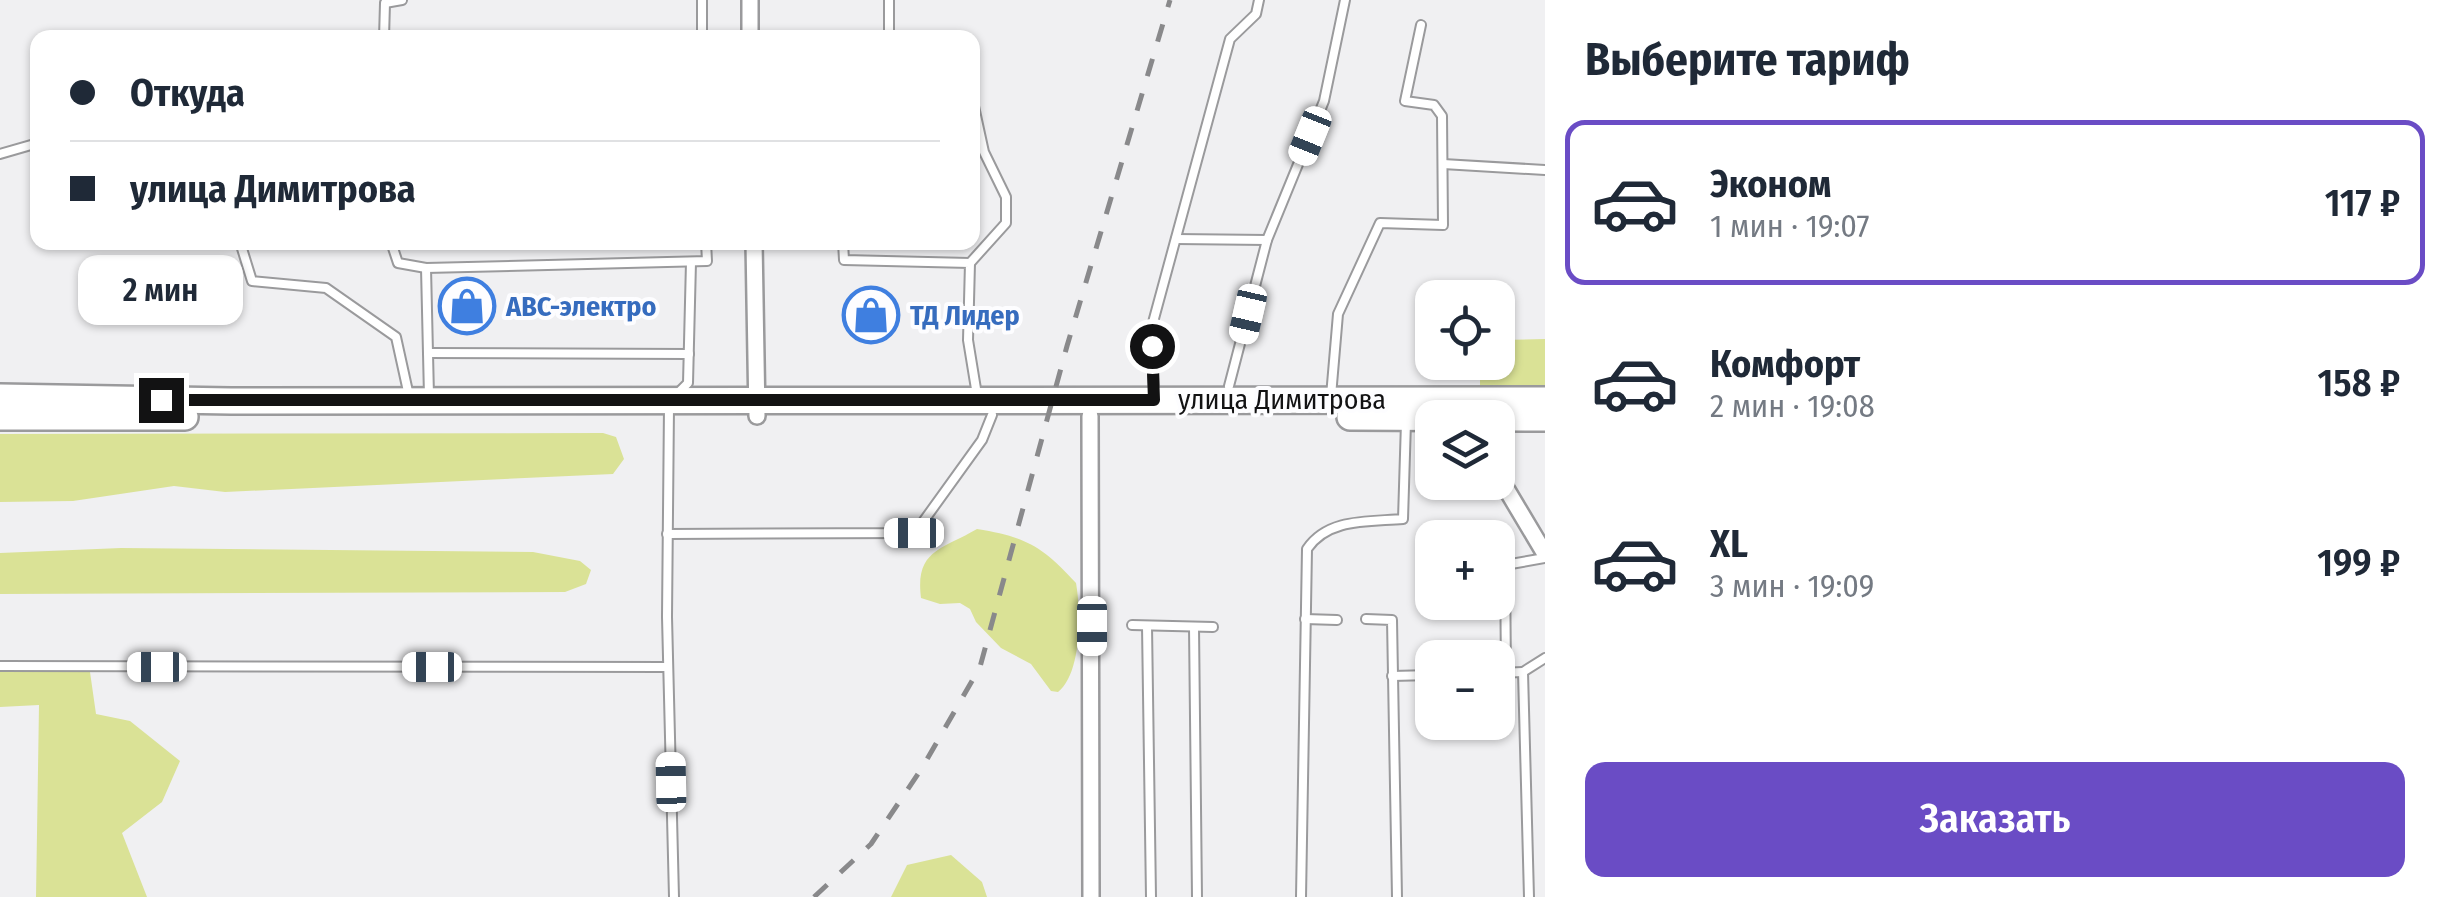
<!DOCTYPE html>
<html lang="ru">
<head>
<meta charset="utf-8">
<style>
	:root { --surface:#fff; --page:#f2f2f3; --text:#1f2937; --muted:#747a83; --line:#e0e1e3; --accent:#6a4cc5 }
	body { margin:0; font-family:"Fira Sans Condensed",sans-serif; background:var(--page); color:var(--text); height:100vh; display:flex; flex-direction:column; font-size:38px; white-space:nowrap }
	* { box-sizing:border-box; margin:0 }
	p { font-size:32px; color:var(--muted) }
	.icon { flex:none; width:55px; height:55px; fill:none; stroke:currentColor; stroke-width:2; stroke-linecap:round; stroke-linejoin:round }
	.map { position:relative; flex:1; overflow:hidden }
	.panel { display:flex; flex-direction:column; background:var(--surface); width:900px }
	.panel>* { flex:none }
	.guide { position:absolute; left:30px; top:30px; width:950px; height:220px; border-radius:20px; box-shadow:0 2px 8px #0004; display:grid; align-content:center; height:220px; padding:0 40px; background:var(--surface) }
	.fabs { position:absolute; left:1415px; top:280px; display:grid; gap:20px }
	.fabs a { display:grid; place-items:center; width:100px; height:100px; border-radius:20px; background:var(--surface); box-shadow:0 2px 8px #0004; font-size:50px }
	.end { position:absolute; width:45px; height:45px; margin:-22px; border:12px solid #121213; background:#fff; box-shadow:0 0 0 5px #fff }
	.from { border-radius:50% }
	.bubble { position:absolute; height:70px; border-radius:20px; background:var(--surface); box-shadow:0 2px 8px #0004; font-size:32px; font-weight:600; line-height:70px; text-align:center }
	.car { position:absolute; width:30px; height:60px; margin:-30px -15px; border-radius:12px; box-shadow:0 0 8px 2px #0007; background:linear-gradient(#fff 24%,#345 0 40%,#fff 0 76%,#345 0 86%,#fff 0) }
	.guide b { display:flex; align-items:center; gap:35px; height:95px; font-size:38px }
	.guide b+b { border-top:2px solid var(--line) }
	.guide i { width:25px; height:25px; background:var(--text) }
	ul { padding:0; list-style:none }
	li { display:flex; align-items:center; gap:30px; height:165px; margin:0 20px 15px; padding:0 20px; border:5px solid transparent; border-radius:20px }
	li div { flex:1 }
	li b { display:block; font-size:38px }
	li em { font-style:normal; font-weight:600 }
	li.active { border-color:var(--accent) }
	li>.icon { width:90px; height:90px; stroke-width:1.5 }
	h2 { padding:0 40px; font-size:45px; line-height:120px }
	.primary-button { display:flex; gap:20px; margin-top:auto; padding:20px 40px }
	.primary-button a { flex:1; height:115px; border-radius:20px; background:var(--accent); color:#fff; font-size:40px; font-weight:600; line-height:115px; text-align:center }
	main { display:flex; flex:1; min-height:0 }
	.map>svg:first-child { display:block }
</style>
</head>
<body>
<main>
<div class="map">
<svg width="1545" height="897" viewBox="0 0 1545 897">
	<rect width="100%" height="100%" fill="#f0f0f2"/>
	<g fill="#dae296">
		<polygon points="1545,339 1545,390 1480,391 1480,363 1498,362 1498,340"/>
		<polygon points="603,433 616,437 624,459 613,474 225,492 174,486 73,501 0,502 0,434"/>
		<path d="M977,529C1026,537 1042,546 1076,583C1081,611 1082,673 1058,692L1051,691L1031,664L1001,648L976,622L970,609L960,603L940,604L921,598C915,550 941,550 977,529Z"/>
		<polygon points="121,548 533,552 580,561 591,570 586,584 565,592 0,594 0,553"/>
		<polygon points="0,672 90,672 96,714 130,721 180,761 162,802 122,833 147,897 36,897 39,705 0,707"/>
		<polygon points="951,855 982,882 987,897 891,897 907,865"/>
	</g>
	<g fill="none" stroke-linecap="round" stroke-linejoin="round">
		<g stroke="#9a9a9c" stroke-width="12">
			<g id="lane">
				<polyline points="702,0 702,38"/>
				<polyline points="384,38 385,3 402,0"/>
				<polyline points="889,38 889,0"/>
				<polyline points="0,154 38,143"/>
				<polyline points="1443,164 1545,170"/>
				<polyline points="1176,239 1267,240"/>
				<polyline points="240,242 252,281 326,288 396,337 409,396"/>
				<polyline points="391,242 398,263 426,268 707,261 706,242"/>
				<polyline points="843,242 844,260 970,263 968,340 977,395"/>
				<polyline points="970,263 1006,223 1006,197 984,152 972,97"/>
				<polyline points="426,268 429,396"/>
				<polyline points="428,353 689,354"/>
				<polyline points="1229,386 1267,240 1324,101 1345,0"/>
				<polyline points="1154,393 1152,326 1230,39 1256,14 1259,0"/>
				<polyline points="676,395 688,383 691,262"/>
				<polyline points="1331,396 1338,314 1380,223 1443,225 1442,116 1434,105 1405,101 1421,25"/>
				<polyline points="669,407 667,617 674,897"/>
				<polyline points="667,534 915,533 982,440 992,415"/>
				<polyline points="1305,619 1337,620"/>
				<polyline points="1366,619 1392,620 1397,897"/>
				<polyline points="1132,625 1213,627"/>
				<polyline points="1147,626 1151,897"/>
				<polyline points="1194,627 1197,897"/>
				<polyline points="0,666 668,667"/>
				<polyline points="1498,673 1523,672"/>
				<polyline points="1506,673 1505,565 1545,558"/>
				<polyline points="1392,676 1432,675"/>
				<path d="M1301,897L1307,549C1328,518 1368,522 1403,519L1406,422"/>
				<polyline points="1529,897 1523,672 1545,658"/>
			</g>
		</g>
		<g stroke="#9a9a9c" stroke-width="20">
			<g id="street">
				<polyline points="750,0 750,38"/>
				<polyline points="754,242 757,416"/>
				<polyline points="1090,416 1091,897"/>
				<polyline points="1498,475 1545,554"/>
			</g>
		</g>
		<g stroke="#9a9a9c" stroke-width="30">
			<g id="primary">
				<polyline points="0,397 231,401 1545,400"/>
				<polyline points="0,417 185,417"/>
				<polyline points="1350,417 1545,418"/>
			</g>
		</g>
		<use href="#lane" stroke="#fff" stroke-width="8"/>
		<use href="#street" stroke="#fff" stroke-width="15"/>
		<use href="#primary" stroke="#fff" stroke-width="25"/>
		<polyline stroke="#89898b" stroke-width="5" stroke-dasharray="18 18" stroke-linecap="butt" points="814,897 871,844 922,768 980,667 1067,346 1170,0"/>
	</g>
	<g fill="none" stroke-linecap="round" stroke-linejoin="round">
		<polyline stroke="#121213" stroke-width="12" points="161,400 1154,400 1152,346"/>
	</g>
	<defs>
		<g id="shop-ring" transform="scale(2.875)"><circle r="9.5" fill="#fdfdff" stroke="#3f7fe0" stroke-width="1.5"/><path d="M-5-2.5h2.3a2.7 3.5 0 0 1 5.4 0H5L5.5 6h-11ZM-1.5-2.5h3a1.5 2.3 0 0 0-3 0Z" fill="#3f7fe0"/></g>
	</defs>
	<g fill-rule="evenodd">
		<use href="#shop-ring" x="467" y="306"/>
		<use href="#shop-ring" x="871" y="315"/>
	</g>
	<g text-anchor="middle" stroke-width="8" stroke-linejoin="round" paint-order="stroke">
		<g font-size="28" font-weight="bold" fill="#366cbe" stroke="#fdfdff" text-anchor="start">
			<text x="506" y="316">АВС-электро</text>
			<text x="910" y="325">ТД Лидер</text>
		</g>
		<g font-size="28" fill="#121213" stroke="#fdfdff">
			<text x="1282" y="409">улица Димитрова</text>
		</g>
	</g>
</svg>
<div class="fabs">
<a><svg class="icon" aria-label="locate" viewBox="0 0 24 24"><circle cx="12" cy="12" r="6"/><path d="M12 2v4M12 18v4M2 12h4M18 12h4"/></svg></a>
<a><svg class="icon" aria-label="layers" viewBox="0 0 24 24"><path d="M12 4l9 5-9 5-9-5zM3 14l9 5 9-5"/></svg></a>
<a>+</a>
<a>−</a>
</div>
<i class="end from" style="left:1152px;top:346px"></i>
<i class="end" style="left:161px;top:400px"></i>
<div class="bubble" style="left:78px;top:255px;width:165px">2 мин</div>
<i class="car" style="left:1310px;top:136px;rotate:202deg"></i>
<i class="car" style="left:1248px;top:314px;rotate:193deg"></i>
<i class="car" style="left:914px;top:533px;rotate:270deg"></i>
<i class="car" style="left:1092px;top:626px;rotate:180deg"></i>
<i class="car" style="left:157px;top:667px;rotate:270deg"></i>
<i class="car" style="left:432px;top:667px;rotate:270deg"></i>
<i class="car" style="left:671px;top:782px;rotate:359deg"></i>
<div class="guide">
<b><i class="from"></i>Откуда</b>
<b><i></i>улица Димитрова</b>
</div>
</div>
<section class="panel">
<h2>Выберите тариф</h2>
<ul>
<li class="active"><svg class="icon" aria-label="car" viewBox="0 0 24 24"><path d="M5 17H2v-5l4-1 3-4h7l3 4 3 1v5h-3M9 17h6M6 11h13"/><circle cx="7" cy="17" r="2"/><circle cx="17" cy="17" r="2"/></svg><div><b>Эконом</b><p>1 мин · 19:07</p></div><em>117 ₽</em></li>
<li><svg class="icon" aria-label="car" viewBox="0 0 24 24"><path d="M5 17H2v-5l4-1 3-4h7l3 4 3 1v5h-3M9 17h6M6 11h13"/><circle cx="7" cy="17" r="2"/><circle cx="17" cy="17" r="2"/></svg><div><b>Комфорт</b><p>2 мин · 19:08</p></div><em>158 ₽</em></li>
<li><svg class="icon" aria-label="car" viewBox="0 0 24 24"><path d="M5 17H2v-5l4-1 3-4h7l3 4 3 1v5h-3M9 17h6M6 11h13"/><circle cx="7" cy="17" r="2"/><circle cx="17" cy="17" r="2"/></svg><div><b>XL</b><p>3 мин · 19:09</p></div><em>199 ₽</em></li>
</ul>
<div class="primary-button"><a>Заказать</a></div>
</section>
</main>
</body>
</html>
